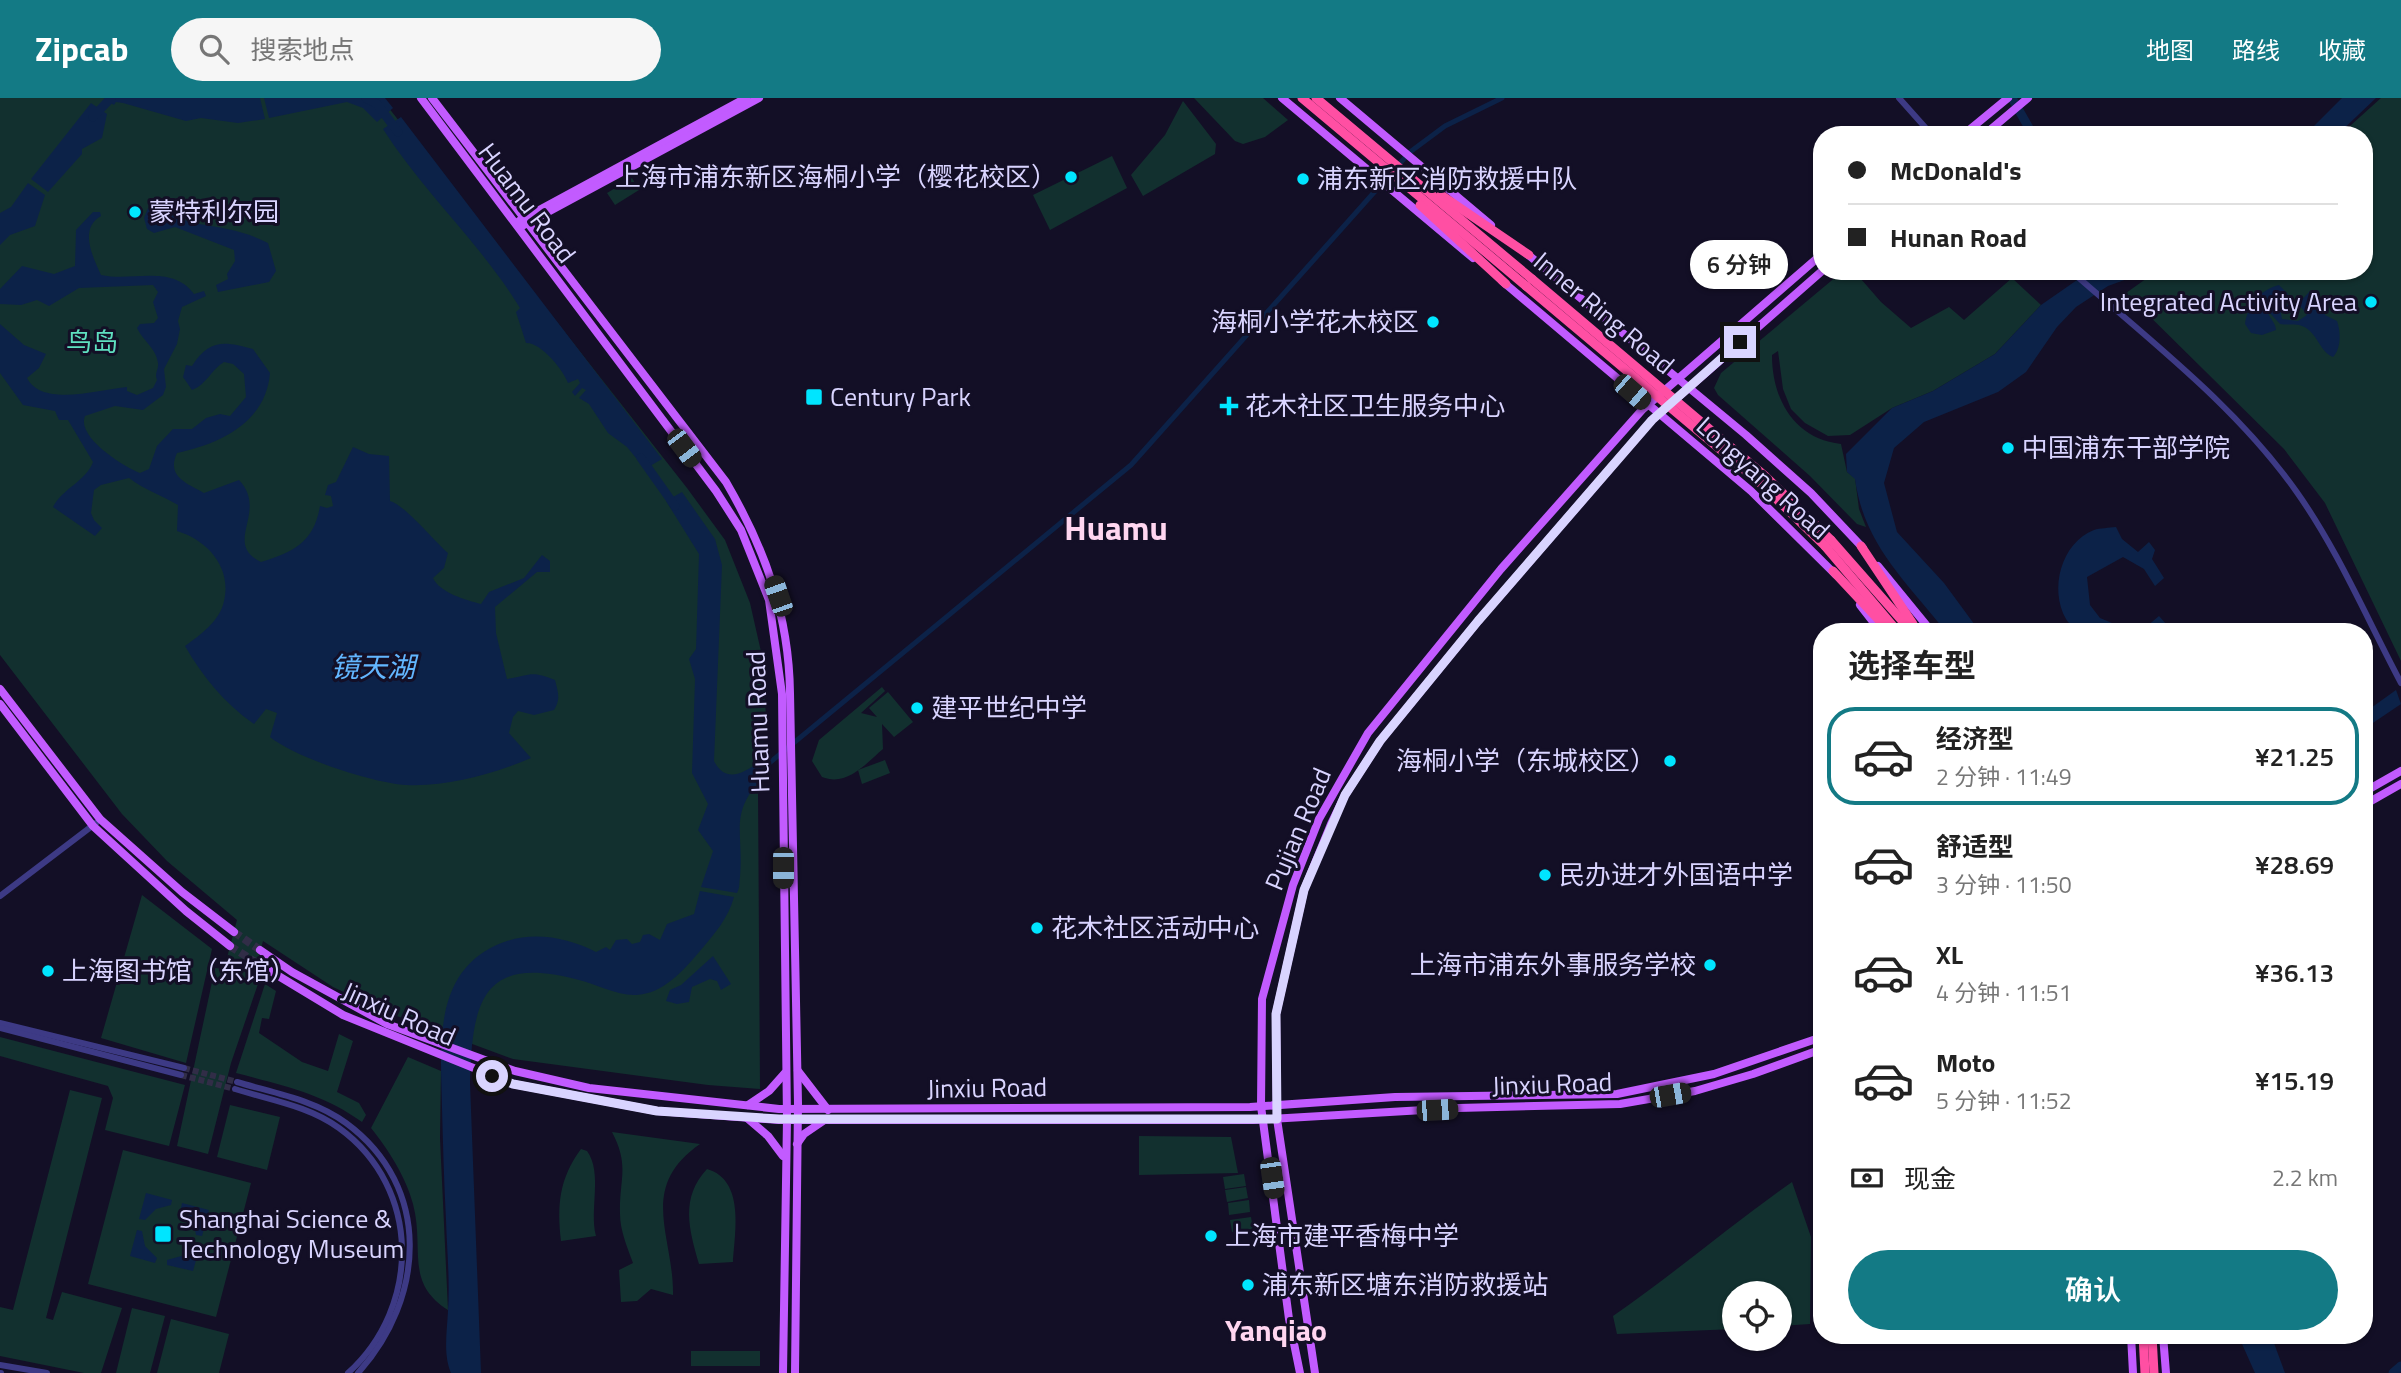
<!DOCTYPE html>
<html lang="zh">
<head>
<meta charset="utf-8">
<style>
	:root { --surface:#fff; --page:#f6f6f6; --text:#222; --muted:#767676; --line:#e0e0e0; --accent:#137a85 }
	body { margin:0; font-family:"Titillium Web","Noto Sans SC",sans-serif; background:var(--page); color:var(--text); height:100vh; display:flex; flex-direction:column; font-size:26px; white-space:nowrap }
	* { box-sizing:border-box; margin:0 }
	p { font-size:23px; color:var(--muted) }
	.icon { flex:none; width:38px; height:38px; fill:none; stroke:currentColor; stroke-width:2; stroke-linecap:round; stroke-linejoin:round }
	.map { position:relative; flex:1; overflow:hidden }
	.details { position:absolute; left:1813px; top:525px; width:560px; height:721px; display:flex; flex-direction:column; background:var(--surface); border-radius:28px; box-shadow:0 2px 5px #0004 }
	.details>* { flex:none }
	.banner { position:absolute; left:1813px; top:28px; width:560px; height:154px; border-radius:28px; box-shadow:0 2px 5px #0004; display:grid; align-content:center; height:154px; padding:0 35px; background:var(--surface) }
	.controls { position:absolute; left:1722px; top:1183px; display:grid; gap:14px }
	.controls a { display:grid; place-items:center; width:70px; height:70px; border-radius:50%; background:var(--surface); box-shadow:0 2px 5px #0004; font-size:35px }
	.end { position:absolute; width:32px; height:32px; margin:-16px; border:9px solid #d9d4ff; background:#111; box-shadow:0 0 0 4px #111 }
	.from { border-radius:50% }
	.bubble { position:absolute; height:49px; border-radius:24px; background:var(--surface); box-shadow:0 2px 5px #0004; font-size:23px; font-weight:600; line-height:49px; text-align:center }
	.car { position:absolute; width:21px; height:42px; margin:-21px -10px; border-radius:9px; box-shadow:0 0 5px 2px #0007; background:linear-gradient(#222 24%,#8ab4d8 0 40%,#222 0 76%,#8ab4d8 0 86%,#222 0) }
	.banner b { display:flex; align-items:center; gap:24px; height:66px; font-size:26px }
	.banner b+b { border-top:2px solid var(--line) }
	.banner i { width:18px; height:18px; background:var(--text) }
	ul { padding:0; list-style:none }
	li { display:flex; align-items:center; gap:21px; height:98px; margin:0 14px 10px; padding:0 21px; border:4px solid transparent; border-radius:28px }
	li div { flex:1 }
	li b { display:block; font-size:26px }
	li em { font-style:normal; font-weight:600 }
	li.selected { border-color:var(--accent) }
	li>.icon { width:63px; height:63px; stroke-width:1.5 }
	h2 { padding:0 35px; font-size:32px; line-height:84px }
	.pay { display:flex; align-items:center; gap:18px; height:77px; padding:0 35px; font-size:26px }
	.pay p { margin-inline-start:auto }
	.button { display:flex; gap:14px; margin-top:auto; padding:14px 35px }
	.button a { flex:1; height:80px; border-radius:42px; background:var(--accent); color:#fff; font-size:28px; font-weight:600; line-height:80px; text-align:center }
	header { display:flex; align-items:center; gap:42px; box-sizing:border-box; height:98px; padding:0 35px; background:var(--accent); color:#fff }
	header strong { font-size:33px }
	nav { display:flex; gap:38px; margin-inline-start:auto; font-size:24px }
	.search { width:490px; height:63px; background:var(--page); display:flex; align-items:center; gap:18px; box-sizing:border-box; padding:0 24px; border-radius:38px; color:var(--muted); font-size:26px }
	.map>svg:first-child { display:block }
</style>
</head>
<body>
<header>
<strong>Zipcab</strong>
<div class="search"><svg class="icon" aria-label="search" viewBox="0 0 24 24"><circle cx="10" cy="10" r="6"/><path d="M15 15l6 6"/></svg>搜索地点</div>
<nav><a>地图</a><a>路线</a><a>收藏</a></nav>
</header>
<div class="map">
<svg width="2401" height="1275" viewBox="0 0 2401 1275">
	<rect width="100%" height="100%" fill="#130f26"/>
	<g fill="#12302f">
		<polygon points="0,0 381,0 687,390 725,442 750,505 762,558 766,618 758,692 760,991 708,987 513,961 386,914 333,889 263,843 253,880 259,883 231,965 208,1056 177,1048 215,870 224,871 237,822 167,763 122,716 0,557"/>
		<polygon points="1194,0 1263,0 1288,22 1265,39 1243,46 1235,43"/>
		<polygon points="2381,0 2401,0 2401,563 2325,405 2284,351 2126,195 2157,173 2364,173 2364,37 2340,37"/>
		<polygon points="1183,3 1216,46 1215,56 1143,98 1131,77 1165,37"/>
		<polygon points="1112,58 1127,90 1050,132 1033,97"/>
		<polygon points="632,80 639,92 615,107 607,95"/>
		<path d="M1843,173H1854L1881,204L1911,230L1949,209L1964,222L2012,180L2041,207L1995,256L1933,293L1892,310L1850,337L1828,338L1805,325L1791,311L1783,291L1778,253L1772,257C1772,301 1794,341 1841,346L1847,374L1855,380L1859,411L1866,429L1857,426L1810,378L1718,297L1714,290L1721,275Z"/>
		<path d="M882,589L885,593L861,615L877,619L869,610L888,594L913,624L894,639L882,626L883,651C865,666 847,689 822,679L812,663L819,642Z"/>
		<polygon points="885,662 890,675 862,686 858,672"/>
		<polygon points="142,797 212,851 186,965 101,940"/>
		<path d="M265,886L276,893L269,921L262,920L259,935L302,964L328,973L339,936L353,943L337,994L359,1005L366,1017L362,1024C324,996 282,987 236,975Z"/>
		<polygon points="0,939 185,987 169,1048 105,1032 113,1000 108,988 0,958"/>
		<path d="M408,959L441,973L440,1040L448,1212C404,1184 425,1151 413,1106C406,1079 388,1051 371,1030Z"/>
		<polygon points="70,992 102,1000 46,1220 53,1222 62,1194 122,1210 101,1275 84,1275 0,1258 0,1209 13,1212"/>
		<polygon points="230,1007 280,1019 267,1072 217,1059"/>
		<path d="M612,1034L700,1046C637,1090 674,1138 673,1197L651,1191L637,1203L621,1204L619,1172L633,1165C627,1149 620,1132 620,1116C619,1081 630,1068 612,1034Z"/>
		<polygon points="1139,1038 1231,1039 1238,1075 1139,1077"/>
		<path d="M581,1051L587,1053C603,1075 589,1112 596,1138L561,1143C557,1107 559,1081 581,1051Z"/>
		<polygon points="123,1052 251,1085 216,1219 88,1186"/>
		<path d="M707,1071C745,1082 735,1134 733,1164L699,1166C689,1131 680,1100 707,1071Z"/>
		<polygon points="1244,1076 1246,1088 1225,1091 1223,1079"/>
		<path d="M1792,1084L1811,1139L1810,1226L1780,1228V1195H1734V1231L1617,1236L1613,1218C1675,1175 1731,1127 1792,1084Z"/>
		<polygon points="1246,1089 1248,1100 1227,1104 1225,1092"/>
		<polygon points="1249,1102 1250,1114 1229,1117 1228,1105"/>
		<polygon points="1251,1119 1253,1131 1232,1134 1230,1122"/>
		<polygon points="132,1210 165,1218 150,1275 116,1275"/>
		<polygon points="171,1221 229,1236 219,1275 157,1275"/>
		<rect x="691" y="1253" width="69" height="15"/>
	</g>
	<g fill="#0c2248" fill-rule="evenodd">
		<polygon points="104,0 260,0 265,21 238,25 201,20 186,23 123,5 116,4 114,7"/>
		<polygon points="264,0 385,0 393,10 377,24 363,10 347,4 269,20"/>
		<polygon points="2342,0 2376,0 2337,37 2305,37"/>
		<polygon points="91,5 107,16 102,40 82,51 82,56 48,94 31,81"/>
		<path d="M401,19L662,361L645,371L627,349L608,335L589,306L579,300L586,292L582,290L575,298L572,294L580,285L578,281L568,285C564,273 541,244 526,245L516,214L520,210C481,146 424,95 383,31Z"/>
		<polygon points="28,85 45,97 35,128 10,137 0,147 0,115 11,109"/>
		<path d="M148,110L156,118L163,114C175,118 187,124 199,126C224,130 245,133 268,145L276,173L269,184L218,194L216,187L228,181L227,176L235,163L234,152L175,129L154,135L147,131L144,120Z"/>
		<path d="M93,114H100L101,118C79,131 92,157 101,177C132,184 172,166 194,196L204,193L206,198L182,209L178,223L180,231L177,246L164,271L166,289L163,297L143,312L115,308L85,318C76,339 124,369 140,375L149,371L157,348L173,331H192L206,320L220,316L230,318L246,299L244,276L233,266L224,264C211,272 206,287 192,292L183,279L186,267L192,268C209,241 224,243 253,251L270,275C266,325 219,346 177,355C166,379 187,385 204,395L239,382C269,414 222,445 261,464C294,454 314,444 320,408L327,410L333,408L331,398L325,397L328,387L336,384L353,349L369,356L389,358L390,403C406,408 433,442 448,455L444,470L433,480C440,495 466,502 481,506L489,494L524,480L542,457L550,463V474H537L495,509L496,535L507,581C531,577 530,572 555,582C558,594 561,601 554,612L534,617L518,613L513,619L509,635L531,660C494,676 447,689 406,687C373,685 296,660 270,639L277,615L266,611L254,626C224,605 203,579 185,548C200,537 220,523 224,503C232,469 207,442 177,433L178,407C161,397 145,392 129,380L101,387L94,392L91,415L94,422L102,430L95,438L53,409C62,391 86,383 93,364L68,322H59L55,313L23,307L0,275V226L24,247L46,256L39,270L27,280C42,310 101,291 127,289V293L137,297L153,290L157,282C154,275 159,272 158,265C156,250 143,243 137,230L140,226L154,225L158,220L153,204L158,194L153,187L79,190L49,208L37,202L21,207L0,206V191L22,168L54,176L75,168L76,132Z"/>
		<path d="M2090,173H2149L2108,188L2076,209L2057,229L2026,274L1998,294L1924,324L1894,350L1884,385L1897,434L1944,485L1980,534H1946C1906,483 1864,447 1855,381L1847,374L1846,356L1892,310L1933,293L1995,256L2041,207Z"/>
		<path d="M2279,187L2288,196L2286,200H2275L2265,206C2266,217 2276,224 2276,232L2262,237L2251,235L2245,226C2248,206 2260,192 2279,187Z"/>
		<path d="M2310,193L2319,198L2325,217L2337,223C2341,234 2341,251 2333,259C2319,254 2317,231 2299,227C2293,226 2286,227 2280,226L2269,214L2270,209L2278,206L2296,208ZM2301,209L2307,217L2298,223L2282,221L2280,211Z"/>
		<path d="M682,394L715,441L722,467L714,663C728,690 750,670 768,658V674C727,715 744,730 740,779C739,786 740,789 737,795L701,789L713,753L698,732L708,706L692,675L695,581L689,561L696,551L699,456L666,403Z"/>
		<path d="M2116,429L2122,441L2138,454L2149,444L2155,452L2152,461L2164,480L2155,488L2144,471L2123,459L2087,479L2090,507L2100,520L2119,528L2133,525L2146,529L2159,518L2173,534H2083C2077,530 2070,528 2066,521C2049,491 2061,445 2094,432C2100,430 2109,430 2116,429Z"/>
		<polygon points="2396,592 2401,606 2364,631 2364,615"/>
		<path d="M700,793L734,799C728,821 714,836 700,853C684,872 663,896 636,897C618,898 596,886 579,882C483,856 472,902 470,985L481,1275H451C443,1256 447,1234 448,1213C450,1183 447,1152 446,1122C444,1084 443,1047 442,1010C441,949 431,871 504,844C535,833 568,840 596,854L606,849L610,852L616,842L627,841L632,846L640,844L643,837L649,836L660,842L667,826L694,816Z"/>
		<polygon points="713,858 731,886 721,892 717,883 710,881 692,889 689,904 677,906 666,903 670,892 681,887"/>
		<polygon points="146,1095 172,1102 171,1107 156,1111 145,1122 139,1121"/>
		<polygon points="182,1105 209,1112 202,1138 196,1137 193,1122 181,1110"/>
		<polygon points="137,1132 142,1133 145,1148 157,1160 155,1165 130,1158"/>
		<polygon points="194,1146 200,1148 193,1173 167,1167 167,1162 185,1157"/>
		<polygon points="2238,1237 2271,1237 2285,1275 2255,1275"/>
	</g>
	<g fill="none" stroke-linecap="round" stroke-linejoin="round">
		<polyline stroke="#0c2248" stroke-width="5" points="762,671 1131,367 1410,54 1445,28 1502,0"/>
		<g stroke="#0c2248" stroke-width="9">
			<polyline points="366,0 377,6 398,34"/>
			<polyline points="2012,0 2033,37"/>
			<polyline points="93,19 111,0"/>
			<polyline points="641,360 675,408"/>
			<polyline points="2393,1275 2401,1268"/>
		</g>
		<g stroke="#312d47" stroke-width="6" stroke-dasharray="6 3" stroke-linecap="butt">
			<polyline points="184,970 237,984"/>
			<polyline points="181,977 235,991"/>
		</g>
		<g stroke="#312d47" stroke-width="8" stroke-dasharray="8 4" stroke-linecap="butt">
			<polyline points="234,834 260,852"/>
			<polyline points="230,848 257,865"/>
		</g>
		<g stroke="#3d3a85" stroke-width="6">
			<polyline points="1899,0 1932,37"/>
			<path d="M2071,173C2150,243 2235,307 2296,393C2338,452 2367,521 2401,585"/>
			<polyline points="0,798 96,725"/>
			<polyline points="0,925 184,970"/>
			<polyline points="0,930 181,977"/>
			<path d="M237,984C274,995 315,1002 346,1025C433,1089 425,1201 358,1275"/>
			<path d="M235,991C270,1002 309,1008 339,1030C422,1090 421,1209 348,1275"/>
			<polyline points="0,1267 47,1275"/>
			<polyline points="0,1275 1,1275"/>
		</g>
		<g stroke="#c25bff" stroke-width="8">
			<polyline points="421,0 716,393 741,432 769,502 782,596 787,1021 783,1275"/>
			<path d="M432,0L726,384C765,451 789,517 790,595L798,1005L795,1275"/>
			<polyline points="1282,0 1473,160"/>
			<polyline points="1340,0 1491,127"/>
			<polyline points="1963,37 2008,0"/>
			<polyline points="1984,37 2028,0"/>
			<polyline points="519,123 746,0"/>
			<polyline points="522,128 759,0"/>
			<polyline points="1526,155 1746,337 1811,395 1863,450"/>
			<polyline points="1502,183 1751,393 1836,477"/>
			<polyline points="1878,468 1932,534"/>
			<polyline points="1860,507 1881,534"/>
			<polyline points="0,591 100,721 182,794 234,834"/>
			<polyline points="0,606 93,728 186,813 230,848"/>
			<polyline points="2364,694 2401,673"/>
			<polyline points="2364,707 2401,686"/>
			<polyline points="260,852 292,874 387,926 515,973 589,990 779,1011 1250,1009 1395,999 1617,996 1714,976 1822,939"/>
			<polyline points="257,865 343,917 513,986 657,1013 779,1022 1253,1022 1458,1010 1620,1006 1695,993 1753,976 1822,951"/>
			<polyline points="798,973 828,1012"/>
			<polyline points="748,1007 769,993 785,975"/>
			<polyline points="747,1020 768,1038 783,1058"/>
			<polyline points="797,1046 804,1036 826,1021"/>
			<polyline points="2131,1237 2133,1275"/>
			<polyline points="2163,1237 2166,1275"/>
			<polyline points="1300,1275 1289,1221 1261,1008 1262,901 1293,787 1319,721 1368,635 1501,471 1642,312 1822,156"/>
			<polyline points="1315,1275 1277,1021 1276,916 1304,792 1331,726 1345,697 1380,643 1478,523 1652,322 1822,173"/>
		</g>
		<g stroke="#ff4fa3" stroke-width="9">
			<polyline points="1302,0 1526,188"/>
			<polyline points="1316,0 1532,181"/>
			<polyline points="1441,97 1529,157"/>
			<polyline points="1420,107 1506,186"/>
			<polyline points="1831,442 1912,534"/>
			<polyline points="1825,448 1898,534"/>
			<polyline points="1861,448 1913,526"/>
			<polyline points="1833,473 1890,534"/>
			<polyline points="2143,1237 2145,1275"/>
			<polyline points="2152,1237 2154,1275"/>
		</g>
		<g stroke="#ff4fa3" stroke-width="9">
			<polyline points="1532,181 1765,378 1831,442"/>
			<polyline points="1526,188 1759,384 1825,448"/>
		</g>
	</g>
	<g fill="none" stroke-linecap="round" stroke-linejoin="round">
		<polyline stroke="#d9d4ff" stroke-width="9" points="492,978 513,986 657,1013 779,1021 1277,1021 1276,916 1304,792 1345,697 1380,643 1478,523 1652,322 1740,244"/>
	</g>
	<g fill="#00e5ff" stroke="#130f26" stroke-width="2.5">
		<circle cx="1071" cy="79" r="7"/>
		<circle cx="1303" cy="81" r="7"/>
		<circle cx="135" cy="114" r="7"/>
		<circle cx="2371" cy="204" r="7"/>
		<circle cx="1433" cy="224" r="7"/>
		<rect x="805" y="290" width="18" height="18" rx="3.5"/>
		<path d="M1225.5 297.5h7v7h7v7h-7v7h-7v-7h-7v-7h7z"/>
		<circle cx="2008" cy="350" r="7"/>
		<circle cx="917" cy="610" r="7"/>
		<circle cx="1670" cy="663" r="7"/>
		<circle cx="1545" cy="777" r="7"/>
		<circle cx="1037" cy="830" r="7"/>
		<circle cx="1710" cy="867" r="7"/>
		<circle cx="48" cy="873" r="7"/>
		<rect x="154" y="1127" width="18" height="18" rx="3.5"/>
		<circle cx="1211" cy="1138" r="7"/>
		<circle cx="1248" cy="1187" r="7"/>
	</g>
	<g text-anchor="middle" stroke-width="6" stroke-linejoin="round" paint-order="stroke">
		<g font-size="26" fill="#d9d4ff" stroke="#130f26" text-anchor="start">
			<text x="1057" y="88" text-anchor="end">上海市浦东新区海桐小学（樱花校区）</text>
			<text x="1317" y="90">浦东新区消防救援中队</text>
			<text x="149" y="123">蒙特利尔园</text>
			<text x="2357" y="213" text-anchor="end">Integrated Activity Area</text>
			<text x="1419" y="233" text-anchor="end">海桐小学花木校区</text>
			<text x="830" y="308">Century Park</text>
			<text x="1245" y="317">花木社区卫生服务中心</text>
			<text x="2022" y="359">中国浦东干部学院</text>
			<text x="931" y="619">建平世纪中学</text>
			<text x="1656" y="672" text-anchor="end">海桐小学（东城校区）</text>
			<text x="1559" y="786">民办进才外国语中学</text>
			<text x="1051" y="839">花木社区活动中心</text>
			<text x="1696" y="876" text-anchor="end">上海市浦东外事服务学校</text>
			<text x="62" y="882">上海图书馆（东馆）</text>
			<text x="179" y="1130">Shanghai Science &amp;<tspan x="179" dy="30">Technology Museum</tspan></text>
			<text x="1225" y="1147">上海市建平香梅中学</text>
			<text x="1262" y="1196">浦东新区塘东消防救援站</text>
		</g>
		<g font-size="26" fill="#d9d4ff" stroke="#130f26">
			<text transform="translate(527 105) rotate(53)" y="9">Huamu Road</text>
			<text transform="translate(1604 215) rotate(40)" y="9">Inner Ring Road</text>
			<text transform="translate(1763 380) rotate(42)" y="9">Longyang Road</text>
			<text transform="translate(758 624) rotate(-92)" y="9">Huamu Road</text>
			<text transform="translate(1298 731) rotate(-67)" y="9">Pujian Road</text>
			<text transform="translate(399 916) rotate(24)" y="9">Jinxiu Road</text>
			<text transform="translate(1552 986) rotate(-2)" y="9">Jinxiu Road</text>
			<text transform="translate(987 990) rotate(-1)" y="9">Jinxiu Road</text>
		</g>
		<g font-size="26" fill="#5fe0c0" stroke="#130f26">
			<text x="92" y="253">鸟岛</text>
		</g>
		<g font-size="28" font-style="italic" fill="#62b6ff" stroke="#130f26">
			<text x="373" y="579">镜天湖</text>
		</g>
		<g font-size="30" font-weight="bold" fill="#ffd6f0" stroke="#130f26">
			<text x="1276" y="1243">Yanqiao</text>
		</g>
		<g font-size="33" font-weight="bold" fill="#ffd6f0" stroke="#130f26">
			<text x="1116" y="442">Huamu</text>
		</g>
	</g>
</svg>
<div class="controls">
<a><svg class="icon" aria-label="locate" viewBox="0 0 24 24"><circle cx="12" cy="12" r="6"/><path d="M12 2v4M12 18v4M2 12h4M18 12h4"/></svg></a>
</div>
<i class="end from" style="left:492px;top:978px"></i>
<i class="end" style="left:1740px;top:244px"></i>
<div class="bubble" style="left:1690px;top:142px;width:98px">6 分钟</div>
<i class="car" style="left:1632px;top:294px;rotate:131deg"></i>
<i class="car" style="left:684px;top:350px;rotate:143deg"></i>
<i class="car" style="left:778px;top:498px;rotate:341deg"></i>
<i class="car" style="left:783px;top:770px;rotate:180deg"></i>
<i class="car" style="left:1670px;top:997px;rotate:80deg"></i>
<i class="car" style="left:1437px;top:1012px;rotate:87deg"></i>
<i class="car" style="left:1272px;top:1080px;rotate:172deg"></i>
<div class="banner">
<b><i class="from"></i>McDonald's</b>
<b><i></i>Hunan Road</b>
</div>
<section class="details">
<h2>选择车型</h2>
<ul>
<li class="selected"><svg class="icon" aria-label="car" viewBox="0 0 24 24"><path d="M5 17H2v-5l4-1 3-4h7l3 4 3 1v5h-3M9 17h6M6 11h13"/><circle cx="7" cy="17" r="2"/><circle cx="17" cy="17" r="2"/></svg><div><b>经济型</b><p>2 分钟 · 11:49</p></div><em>¥21.25</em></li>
<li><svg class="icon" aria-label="car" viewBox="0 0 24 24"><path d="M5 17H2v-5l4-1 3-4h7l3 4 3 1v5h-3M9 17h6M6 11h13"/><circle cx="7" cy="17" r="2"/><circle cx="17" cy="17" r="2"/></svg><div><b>舒适型</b><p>3 分钟 · 11:50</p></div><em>¥28.69</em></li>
<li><svg class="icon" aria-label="car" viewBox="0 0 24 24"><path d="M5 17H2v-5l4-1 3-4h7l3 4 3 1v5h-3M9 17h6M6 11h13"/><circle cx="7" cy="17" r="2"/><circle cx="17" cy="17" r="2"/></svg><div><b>XL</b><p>4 分钟 · 11:51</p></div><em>¥36.13</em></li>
<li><svg class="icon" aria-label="car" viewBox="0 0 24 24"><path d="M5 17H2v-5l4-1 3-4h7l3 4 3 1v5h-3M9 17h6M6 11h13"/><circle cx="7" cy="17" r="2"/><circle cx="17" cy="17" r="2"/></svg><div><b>Moto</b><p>5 分钟 · 11:52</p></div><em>¥15.19</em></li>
</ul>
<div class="pay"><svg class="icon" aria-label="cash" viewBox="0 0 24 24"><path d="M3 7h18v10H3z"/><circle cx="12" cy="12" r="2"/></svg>现金<p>2.2 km</p></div>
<div class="button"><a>确认</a></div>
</section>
</div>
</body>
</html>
